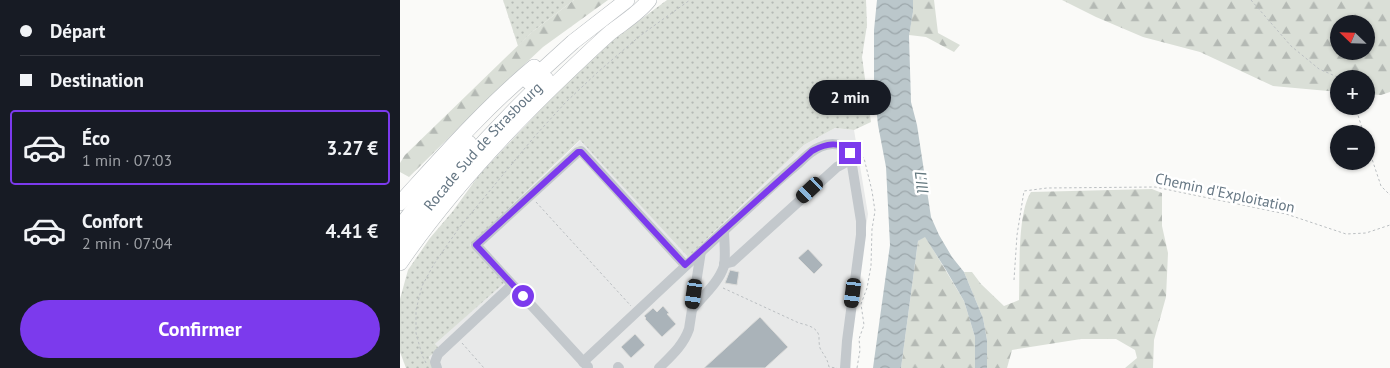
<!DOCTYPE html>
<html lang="fr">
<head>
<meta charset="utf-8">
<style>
	:root { --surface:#171b24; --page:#242831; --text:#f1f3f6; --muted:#9ea1a6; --line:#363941; --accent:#7c3aed }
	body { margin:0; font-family:"PT Sans",sans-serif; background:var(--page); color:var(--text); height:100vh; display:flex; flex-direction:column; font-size:19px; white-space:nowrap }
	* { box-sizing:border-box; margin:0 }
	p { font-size:16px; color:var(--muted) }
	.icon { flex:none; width:28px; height:28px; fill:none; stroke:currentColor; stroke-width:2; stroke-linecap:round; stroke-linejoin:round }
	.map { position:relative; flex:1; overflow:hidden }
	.drawer { display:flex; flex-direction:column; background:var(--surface); width:400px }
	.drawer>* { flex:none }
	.guide { display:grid; align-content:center; height:110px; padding:0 20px; background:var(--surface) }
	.needle { width:32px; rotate:293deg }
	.buttons { position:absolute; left:930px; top:15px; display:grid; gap:10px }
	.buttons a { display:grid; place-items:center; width:45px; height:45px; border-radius:50%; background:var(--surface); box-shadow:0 1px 4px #0004; font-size:25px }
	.end { position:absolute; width:22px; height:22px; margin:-11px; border:6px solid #7c3aed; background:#fff; box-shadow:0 0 0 2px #fff }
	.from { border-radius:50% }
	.bubble { position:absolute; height:35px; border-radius:18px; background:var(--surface); box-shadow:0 1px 4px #0004; font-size:16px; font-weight:700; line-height:35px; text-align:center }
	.car { position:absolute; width:15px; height:30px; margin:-15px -8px; border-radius:6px; box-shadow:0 0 4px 1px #0007; background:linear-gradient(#222 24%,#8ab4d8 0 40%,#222 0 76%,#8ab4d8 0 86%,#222 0) }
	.guide b { display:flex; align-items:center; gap:18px; height:48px; font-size:19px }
	.guide b+b { border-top:1px solid var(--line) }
	.guide i { width:12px; height:12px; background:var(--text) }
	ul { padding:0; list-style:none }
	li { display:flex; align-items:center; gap:15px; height:75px; margin:0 10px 8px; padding:0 10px; border:2px solid transparent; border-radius:5px }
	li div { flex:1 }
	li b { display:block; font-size:19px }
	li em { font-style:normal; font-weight:700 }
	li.selected { border-color:var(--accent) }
	li>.icon { width:45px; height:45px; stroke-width:1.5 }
	.cta { display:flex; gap:10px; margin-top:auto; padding:10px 20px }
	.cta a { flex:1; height:58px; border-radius:30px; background:var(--accent); color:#fff; font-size:20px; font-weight:700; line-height:58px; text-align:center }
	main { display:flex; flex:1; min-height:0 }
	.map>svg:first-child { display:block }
</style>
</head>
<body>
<main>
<section class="drawer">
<div class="guide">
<b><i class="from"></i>Départ</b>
<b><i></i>Destination</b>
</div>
<ul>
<li class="selected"><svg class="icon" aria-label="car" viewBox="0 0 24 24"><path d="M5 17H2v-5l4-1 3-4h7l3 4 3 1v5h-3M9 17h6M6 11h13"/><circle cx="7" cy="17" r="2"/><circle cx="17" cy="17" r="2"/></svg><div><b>Éco</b><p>1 min · 07:03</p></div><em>3.27 €</em></li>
<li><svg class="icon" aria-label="car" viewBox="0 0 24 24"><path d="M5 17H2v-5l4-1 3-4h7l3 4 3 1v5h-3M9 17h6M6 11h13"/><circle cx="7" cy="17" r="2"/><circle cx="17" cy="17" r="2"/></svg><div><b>Confort</b><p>2 min · 07:04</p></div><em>4.41 €</em></li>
</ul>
<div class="cta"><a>Confirmer</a></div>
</section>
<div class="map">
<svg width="990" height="368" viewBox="0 0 990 368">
	<defs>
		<pattern id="grass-dots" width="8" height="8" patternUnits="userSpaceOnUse" patternTransform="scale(1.25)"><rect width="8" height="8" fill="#dadfd7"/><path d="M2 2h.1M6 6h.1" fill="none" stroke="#b4b9b4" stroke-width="1.8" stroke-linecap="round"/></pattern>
		<pattern id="forest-firs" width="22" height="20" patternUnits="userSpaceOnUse" patternTransform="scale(1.25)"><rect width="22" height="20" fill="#dadfd7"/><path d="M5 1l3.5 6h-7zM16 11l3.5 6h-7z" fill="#b4b9b4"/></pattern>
		<pattern id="water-waves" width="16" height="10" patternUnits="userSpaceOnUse" patternTransform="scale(1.25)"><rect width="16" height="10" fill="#bbc7cb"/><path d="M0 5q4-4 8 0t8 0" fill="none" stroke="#9ca6aa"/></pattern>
	</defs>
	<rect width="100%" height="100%" fill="#fafaf8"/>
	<polygon fill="#e8e9e9" points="435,128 454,130 468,214 452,321 451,368 33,368 29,357 38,348 35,344 103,283 69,245 181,140 288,257 404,145"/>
	<g fill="url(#grass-dots)">
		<polygon points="103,0 174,0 132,32 118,46"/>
		<polygon points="267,0 466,0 467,25 462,57 471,122 454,130 435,128 404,145 288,257 180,140 70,245 104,283 35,344 39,348 29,357 33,368 6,368 0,352 0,299 8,270 30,238 53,211 79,175 173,75 213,40"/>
	</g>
	<g fill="url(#forest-firs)" fill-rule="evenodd">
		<polygon points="174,0 208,0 143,47 90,97 9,177 0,172 0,163 5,155 132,32"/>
		<polygon points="513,0 534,0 538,33 560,45 554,52 526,37 509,35 513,12"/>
		<path d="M662,0H990V92L981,95L966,94V79H939V92L873,86L800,52L743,37L696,17ZM939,24H966V51H939Z"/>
		<path d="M752,189L762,193V226L768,253L766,297L754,340L753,368H725L737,358L735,350L716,339H681L612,350L607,368H587V340L583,318L564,272H572L581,284L604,306L619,300C620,274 617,213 631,192Z"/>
		<polygon points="525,236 564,301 575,337 575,368 501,368 518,241"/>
	</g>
	<polygon fill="url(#water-waves)" points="477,0 513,0 513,12 509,36 511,102 517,125 531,217 539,235 552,257 564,272 583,318 587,340 587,368 575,368 575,337 564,301 546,270 525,237 518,241 501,368 473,368 490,245 486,167 478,125 474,87 474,30"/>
	<g fill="#aab3b9" stroke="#dcdcda">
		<polygon points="408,249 423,265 414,274 398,258"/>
		<polygon points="330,270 339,272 337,285 325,283"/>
		<polygon points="263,306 269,313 267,314 276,324 262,337 245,319 246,318 244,316 253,308 257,312"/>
		<polygon points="360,317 388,347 365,368 304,368"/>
		<polygon points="235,334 245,345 231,358 221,347"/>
	</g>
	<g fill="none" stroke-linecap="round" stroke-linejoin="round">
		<g stroke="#b4b9bd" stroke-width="16">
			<g id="highway">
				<polyline points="129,82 173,42 227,0"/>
				<path d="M0,203C43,156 85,108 134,67"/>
				<polyline points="0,227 36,180 69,143"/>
				<path id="s1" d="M0,245C43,185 92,130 146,79"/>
				<path d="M0,263C48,193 107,130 169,71C183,58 197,44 211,32C224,22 239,13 249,0"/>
			</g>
		</g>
		<g stroke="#bbbfc2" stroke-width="1" stroke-dasharray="2.5 2.5" stroke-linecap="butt">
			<polyline points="851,0 891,46 919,69 942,79"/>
			<polyline points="955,106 964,134"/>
			<polyline points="966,141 981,186 990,195"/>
			<polyline points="136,202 231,306"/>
			<polyline points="614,280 617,235 624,191 647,188 755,187 886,214 946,234 966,233 990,225"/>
			<path d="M323,288L399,323C407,325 417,327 419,336C419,340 419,345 420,348C424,356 427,357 429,367L437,368"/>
			<polyline points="62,343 84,368"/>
			<polyline points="26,363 22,355 16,333 16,310 22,286 34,264 59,228 135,136 166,102 199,71 241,35 290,0"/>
			<polyline points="457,368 460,350 459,339 464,325 461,304 467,288 471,266 472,229 475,211 472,191 464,158 460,155"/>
		</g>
		<g stroke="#c3c8cc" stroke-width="10">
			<polyline points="324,264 332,262 437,167 452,159"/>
			<path d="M293,308C303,296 319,282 324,266C326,255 324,241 324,230"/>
			<path d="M183,362C241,308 298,254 356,201C370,188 384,175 399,163C405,157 412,150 420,147C431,142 443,143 450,153L461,221V235L447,341L445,368"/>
			<polyline points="218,367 219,368"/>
			<polyline points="37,368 35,362 38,354 112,285"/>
			<polyline points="187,368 188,367 76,245 178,152 181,151 285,265"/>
			<path d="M259,368C271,356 283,346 289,329L301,251"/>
		</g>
		<use href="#highway" stroke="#fff" stroke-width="15"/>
	</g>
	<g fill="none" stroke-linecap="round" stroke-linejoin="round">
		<path stroke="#7c3aed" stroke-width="6" d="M123,296L76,245L178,152H181L285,265L412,151C425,144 441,140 450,153"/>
	</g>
	<g text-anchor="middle" stroke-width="5" stroke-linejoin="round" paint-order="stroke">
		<g font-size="15" fill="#657683" stroke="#fff">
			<text dy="5" stroke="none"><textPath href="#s1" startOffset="129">Rocade Sud de Strasbourg</textPath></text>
			<text transform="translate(825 193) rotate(12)" y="5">Chemin d'Exploitation</text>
		</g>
		<g font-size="16" font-style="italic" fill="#60757c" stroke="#fff">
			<text transform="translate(522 182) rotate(83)" y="6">L'Ill</text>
		</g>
	</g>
</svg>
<div class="buttons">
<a><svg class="needle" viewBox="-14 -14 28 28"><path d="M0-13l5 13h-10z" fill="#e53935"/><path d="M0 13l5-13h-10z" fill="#9ea1a6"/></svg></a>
<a>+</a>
<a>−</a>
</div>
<i class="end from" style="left:123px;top:296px"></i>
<i class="end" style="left:450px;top:153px"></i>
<div class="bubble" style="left:409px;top:80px;width:82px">2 min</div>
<i class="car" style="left:410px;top:190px;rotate:227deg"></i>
<i class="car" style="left:453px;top:293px;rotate:187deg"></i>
<i class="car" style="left:294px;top:294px;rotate:188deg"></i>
</div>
</main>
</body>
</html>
